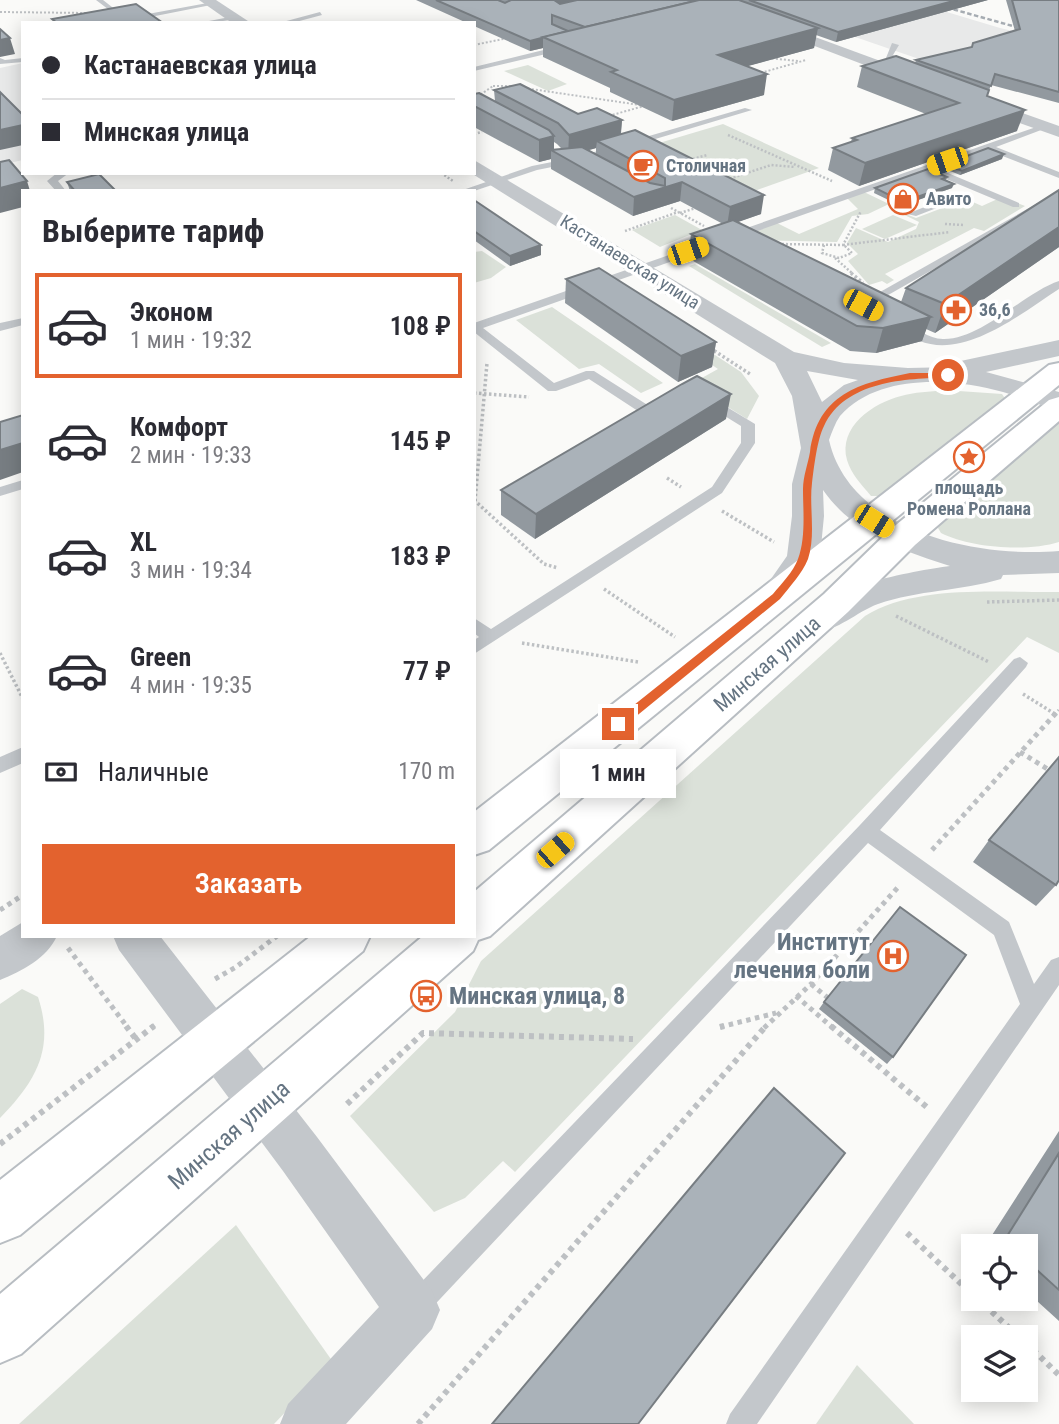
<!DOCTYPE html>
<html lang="ru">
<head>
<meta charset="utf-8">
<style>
	:root { --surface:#fff; --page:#f7f7f7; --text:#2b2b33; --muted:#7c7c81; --line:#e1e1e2; --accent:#e3622e }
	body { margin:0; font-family:"Roboto Condensed",sans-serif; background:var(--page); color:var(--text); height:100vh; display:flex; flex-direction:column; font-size:26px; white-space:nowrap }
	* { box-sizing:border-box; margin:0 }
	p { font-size:23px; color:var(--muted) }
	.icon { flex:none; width:38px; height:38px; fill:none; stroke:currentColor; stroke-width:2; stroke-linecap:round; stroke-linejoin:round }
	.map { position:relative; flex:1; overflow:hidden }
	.sheet { position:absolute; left:21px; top:189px; width:455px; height:749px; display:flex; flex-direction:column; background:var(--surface); border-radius:0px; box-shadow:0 4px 18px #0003 }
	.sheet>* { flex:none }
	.top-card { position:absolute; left:21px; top:21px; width:455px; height:154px; border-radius:0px; box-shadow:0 4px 18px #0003; display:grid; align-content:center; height:154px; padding:0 21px; background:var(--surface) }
	.fabs { position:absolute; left:961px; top:1234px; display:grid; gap:14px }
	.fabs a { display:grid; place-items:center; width:77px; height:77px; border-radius:0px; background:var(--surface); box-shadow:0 4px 18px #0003; font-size:35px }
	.end { position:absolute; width:32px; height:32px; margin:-16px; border:9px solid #e3622e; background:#fff; box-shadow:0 0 0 4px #fff }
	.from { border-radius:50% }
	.bubble { position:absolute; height:49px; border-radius:0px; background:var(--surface); box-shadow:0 4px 18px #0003; font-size:23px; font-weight:600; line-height:49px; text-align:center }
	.car { position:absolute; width:21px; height:42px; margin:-21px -10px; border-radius:9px; box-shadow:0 0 5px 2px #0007; background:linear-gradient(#f5c518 24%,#345 0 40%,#f5c518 0 76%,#345 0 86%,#f5c518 0) }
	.top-card b { display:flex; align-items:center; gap:24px; height:66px; font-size:26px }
	.top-card b+b { border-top:2px solid var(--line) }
	.top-card i { width:18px; height:18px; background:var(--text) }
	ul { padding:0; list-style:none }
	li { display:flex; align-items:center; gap:21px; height:105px; margin:0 14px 10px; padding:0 7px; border:4px solid transparent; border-radius:0px }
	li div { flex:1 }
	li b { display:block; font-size:26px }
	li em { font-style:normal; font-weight:600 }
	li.current { border-color:var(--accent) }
	li>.icon { width:63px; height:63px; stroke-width:1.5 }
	h2 { padding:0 21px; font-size:32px; line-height:84px }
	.pay { display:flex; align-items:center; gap:18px; height:77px; padding:0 21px; font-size:26px }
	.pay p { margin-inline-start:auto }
	.primary-button { display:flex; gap:14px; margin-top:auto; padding:14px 21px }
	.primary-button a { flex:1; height:80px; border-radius:0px; background:var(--accent); color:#fff; font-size:28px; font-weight:600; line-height:80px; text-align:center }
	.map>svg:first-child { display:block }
</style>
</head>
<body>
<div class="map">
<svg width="1059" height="1424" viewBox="0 0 1059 1424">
	<rect width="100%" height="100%" fill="#fafaf8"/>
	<g fill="#e8e9e9">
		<polygon points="907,0 1000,28 1059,42 948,69 774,9"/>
		<polygon points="23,63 23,160 0,165 0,68"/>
	</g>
	<g fill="#dbe1d9">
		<polygon points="528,65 567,84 548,91 504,71"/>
		<polygon points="723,124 819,168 704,209 639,149"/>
		<polygon points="864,192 889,204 868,214 852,216 837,242 755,240 764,236 754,231 777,223 799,234 858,209 847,198"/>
		<polygon points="1002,197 1025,206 984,231 974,228 885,274 894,280 887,284 882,281 869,285 848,261 858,254 847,243 856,228 888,242 916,229 919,222 888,207 916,218 966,199 982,206"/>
		<polygon points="675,215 702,230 660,247 632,230"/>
		<polygon points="893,215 917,225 885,239 862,229"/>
		<polygon points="482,251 506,267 491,278 474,283 474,252"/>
		<polygon points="695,264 831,343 822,347 689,266"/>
		<polygon points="614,289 741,372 759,396 747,419 691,384 718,369 606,292"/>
		<polygon points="552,307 663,383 641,393 599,364 579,369 516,320"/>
		<path d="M944,390L1002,394L1006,400L883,496H871C862,485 851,474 847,460C838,427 873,403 901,396C914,392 930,392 944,390Z"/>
		<path d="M1059,421V542C1028,552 970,548 941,533L938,528L941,522Z"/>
		<path d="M1059,592V653L1027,637L515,1172L503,1161L465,1198L434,1212L350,1116L455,1012L481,961L865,616C917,584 999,593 1059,592Z"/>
		<path d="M22,989L38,997C55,1049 36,1081 0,1118V1004Z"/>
		<polygon points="236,1225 333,1362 274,1424 19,1424"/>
		<polygon points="857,1365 914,1424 816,1424"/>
	</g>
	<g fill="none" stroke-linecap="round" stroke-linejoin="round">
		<g stroke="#b8bdc2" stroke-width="4">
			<g id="secondary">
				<polygon points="1059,363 1059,385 489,850 474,855 474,812 1049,365"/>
				<polygon points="1059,397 1059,421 915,545 848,612 490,936 478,940 473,951 21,1354 0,1363 0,1294 423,936 474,936 474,892 824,594 891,529 1049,400"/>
				<polygon points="311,936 370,936 363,951 20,1235 0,1243 0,1180"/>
			</g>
		</g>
		<g stroke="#bdc0c3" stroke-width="2" stroke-dasharray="2 2" stroke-linecap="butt">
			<polyline points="0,12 87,13"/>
			<polyline points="474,45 508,38"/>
			<polyline points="768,58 798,61"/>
			<polyline points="757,74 806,60"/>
			<polyline points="493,86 515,86"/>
			<polyline points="524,88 640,105"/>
			<polyline points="474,99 493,86"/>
			<polyline points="605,117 644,106"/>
		</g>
		<g stroke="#bdc0c3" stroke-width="2.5" stroke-dasharray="2 2" stroke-linecap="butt">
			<polyline points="474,134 482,132"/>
			<polyline points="728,135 832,181"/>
			<polyline points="689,160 707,155"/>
			<polyline points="441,173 453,181"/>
			<polyline points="726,180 771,165 795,167"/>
			<polyline points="671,208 704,226"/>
			<polyline points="680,213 699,207"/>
			<polyline points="945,224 964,225"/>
			<polyline points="625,231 678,212"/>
			<polyline points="778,244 843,245 861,211"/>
			<polyline points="824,245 822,253 839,258 852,253 844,245"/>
			<polyline points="843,245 950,232"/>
			<polyline points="835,258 853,274"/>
		</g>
		<g stroke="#bdc0c3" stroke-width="3.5" stroke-dasharray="2.5 2.5" stroke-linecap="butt">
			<polyline points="851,273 863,283"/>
			<polyline points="710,348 750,374"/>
			<polyline points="474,393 529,397"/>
			<polyline points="667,478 681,487"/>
			<polyline points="474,500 544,564 558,568"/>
			<polyline points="475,501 487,363"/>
			<polyline points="722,511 774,542"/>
			<polyline points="604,589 675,637"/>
			<polyline points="987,602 1059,600"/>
			<polyline points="896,616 989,662"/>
			<polyline points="522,643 638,662"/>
			<polyline points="0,653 23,699"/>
			<polyline points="1023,694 1055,714"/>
			<polyline points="1055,715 1059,710"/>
		</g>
		<g stroke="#bdc0c3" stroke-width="5" stroke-dasharray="4.5 4.5" stroke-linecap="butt">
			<polyline points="1020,752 1049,770"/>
			<polyline points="932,850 1056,713"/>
			<polyline points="0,910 23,895"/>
			<polyline points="68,948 128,1028"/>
			<polyline points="215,979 236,967 277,936"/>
			<polyline points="811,984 828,998"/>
			<polyline points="796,996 833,1028"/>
			<polyline points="720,1027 776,1013"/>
			<polyline points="151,1028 155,1025"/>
			<polyline points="764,1028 811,984 900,885"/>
		</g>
		<g stroke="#bdc0c3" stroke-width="6" stroke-dasharray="5 5" stroke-linecap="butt">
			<polyline points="126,1026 136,1039"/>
			<polyline points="831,1026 929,1109"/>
			<polyline points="720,1027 724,1026"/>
			<polyline points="347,1104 423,1033 633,1039"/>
			<polyline points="0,1144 154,1026"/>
			<polyline points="907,1233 973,1295"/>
			<polyline points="977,1298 1019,1337"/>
			<polyline points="1026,1343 1059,1375"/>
			<polyline points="418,1424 766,1026"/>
		</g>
		<g fill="#c3c7cb" fill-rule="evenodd">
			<polygon points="96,0 103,0 126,18 213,2 216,4 125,22"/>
			<polygon points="320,12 322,15 292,23 279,23"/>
			<polygon points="235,16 237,19 209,23 209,21"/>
			<polygon points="892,43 899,45 893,55 913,62 913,66 886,58"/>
			<polygon points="564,45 567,49 474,71 474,67"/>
			<polygon points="0,58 5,60 23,58 23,62 0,64"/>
			<polygon points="745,108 752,110 582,161 537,170 474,191 460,191 532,166 577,157"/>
			<polygon points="1042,125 1049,127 996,147 1059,172 1059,178 987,150 936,168 1019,203 1019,207 1013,207 927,171 483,328 554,383 586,371 594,371 657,411 657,417 647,417 589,379 556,391 548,391 474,332 474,323"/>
			<polygon points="57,173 69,173 58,181 66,191 56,191 47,181"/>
			<polygon points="1059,191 1059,198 867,307 857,305"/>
			<polygon points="962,192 967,195 965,197 916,216 907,214"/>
			<path d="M1059,281V289C1014,318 947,375 897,326L903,322C916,327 928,339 943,339C981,340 1025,292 1059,281Z"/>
			<polygon points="23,318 23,325 0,331 0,323"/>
			<polygon points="707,395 755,424 755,443 722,493 474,654 474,640 479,637 474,633 474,618 491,629 712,487 741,443 741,426 702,402 702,396"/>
			<polygon points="23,480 23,489 0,496 0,487"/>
			<polygon points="1020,657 1028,663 1026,667 880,830 1009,922 1034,984 1051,960 1059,957 1059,985 757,1424 726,1424 730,1414 1020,1004 994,935 868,843 425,1315 416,1319 407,1315 403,1306 407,1297 860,825 1014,659"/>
			<polygon points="23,747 23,763 0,773 0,757"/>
		</g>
		<g fill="#c3c7cb" fill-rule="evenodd">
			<polygon points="694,0 714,0 924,77 926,80 924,83 912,83"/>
			<polygon points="977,97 1059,126 1059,137 971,106 969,102 971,98"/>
			<path d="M23,922V936H57C47,958 22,971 0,980V936Z"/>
			<polygon points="113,936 160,936 317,1137 432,1291 440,1310 432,1329 346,1424 280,1424 288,1404 379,1307 283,1171 119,950"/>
		</g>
		<g fill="#c3c7cb" fill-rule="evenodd">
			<polygon points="199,0 216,0 251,23 232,23"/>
			<path d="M474,160L794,352L844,363L908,368L953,367L956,362L1059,340V356L986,372L1059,392V410C1040,406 1022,397 1003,392C953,378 878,373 840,416C835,423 832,432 829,440C850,533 979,558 1059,551V573L1003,575L1001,579C961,591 918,590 878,604C853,613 832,638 803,630L798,621C818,588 913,571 950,566C902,551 852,532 823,490L824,516L820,557L788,605L776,608L764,605L759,596L787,556L792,516V484L801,448L792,396L775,363L471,173H474ZM807,371L858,380L844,385L822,402Z"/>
		</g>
		<use href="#secondary" fill="#fff" fill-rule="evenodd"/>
		<polyline stroke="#a6acb2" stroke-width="2.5" stroke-dasharray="4.5 2.5" stroke-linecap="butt" points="920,0 1059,39"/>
	</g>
	<g fill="#92999f" fill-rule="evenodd">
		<polygon points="416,0 988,0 836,42 816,35 814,48 747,66 764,95 672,121 610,92 610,88 543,57 543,48 530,51 474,26 474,23 467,23"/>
		<polygon points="1006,0 1059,0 1059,103 991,85 987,96 1017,131 859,186 828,170 833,148 851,142 852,138 926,114 857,87 862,66 915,63 916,60 972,47 1015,31"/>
		<path d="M494,90L578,114L622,120L621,134L761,214L737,222L901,302L906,288L1059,190V247L935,333L926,329L922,341L876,353L850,351L688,258L691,234L723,224L680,201L633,216L551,169V159L539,162L474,127V94L495,101ZM554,142L557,144L562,149L554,150ZM596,148V155L588,150L593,149Z"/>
		<polygon points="1002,159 960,175 943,168 945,164"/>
		<polygon points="947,177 946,180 952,188 901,206 874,193 875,188"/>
		<polygon points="67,182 116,191 70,191"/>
		<polygon points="474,200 541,245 541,255 510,266 474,240"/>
		<polygon points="566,279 716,342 712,367 678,382 565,303"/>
		<polygon points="726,419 535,539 501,515 501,490"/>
		<polygon points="989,840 1056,885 1036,906 973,862"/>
		<polygon points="824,1002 893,1057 887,1064 819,1009"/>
		<polygon points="1059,1131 1059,1321 1026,1291 1026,1246 985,1246"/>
	</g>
	<g fill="#777d82">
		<polygon points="554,0 581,0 555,6"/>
		<polygon points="957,0 988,0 836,42 838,32"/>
		<polygon points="818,28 814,48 715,75 718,55"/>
		<polygon points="10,38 15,54 0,57 0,40"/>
		<polygon points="543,38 543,48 530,51 530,41"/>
		<polygon points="767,74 764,95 672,121 674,100"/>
		<polygon points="1025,110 1017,131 859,186 865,163"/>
		<polygon points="622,120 620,141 597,141 596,148 568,156 569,135"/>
		<polygon points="23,125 23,145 0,150 0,130"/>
		<polygon points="554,136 554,152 551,150 551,159 539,162 539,140"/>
		<polygon points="1004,154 1002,159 960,175 962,171"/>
		<polygon points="27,181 30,191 23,191 23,207 0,213 0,188"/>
		<polygon points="682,182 680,201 633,216 634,197"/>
		<polygon points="954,184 952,188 901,206 903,202"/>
		<polygon points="764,195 761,214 727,226 730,207"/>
		<polygon points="1059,227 1059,247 935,333 945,304"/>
		<polygon points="541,245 541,255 510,266 510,256"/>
		<polygon points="931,317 922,341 876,353 883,328"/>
		<polygon points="716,342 712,367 678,382 681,356"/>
		<polygon points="731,394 726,419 535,539 536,514"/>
		<polygon points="23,443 23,472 0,480 0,450"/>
	</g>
	<g fill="#aab2b9" stroke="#777d82" stroke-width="2">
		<polygon points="436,0 498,0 505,3 511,0 554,0 560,4 577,0 699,0 585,27 552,15 552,24 568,31 530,41"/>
		<polygon points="699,0 739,0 818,28 718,55 767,74 674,100 611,72 617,70 543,37"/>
		<polygon points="749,0 957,0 838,32"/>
		<polygon points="1012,0 1059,0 1059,92 995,74 991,86 916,60 972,47 973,43 1020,29"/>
		<polygon points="136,4 163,23 57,23 52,19"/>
		<polygon points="0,29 10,38 0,40"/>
		<polygon points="896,56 989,90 987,96 1025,110 865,163 833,148 857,140 852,138 959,103 862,66"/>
		<polygon points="520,84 578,114 597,108 622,120 569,135 558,123 494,90"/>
		<polygon points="0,92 23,115 23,125 0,130"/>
		<polygon points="479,93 549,130 554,136 539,140 474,106 474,94"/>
		<polygon points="635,130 764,195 730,207 682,182 634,197 551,150 582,147 650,183 665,186 665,178 597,141"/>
		<polygon points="988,148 1004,154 962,171 945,164"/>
		<polygon points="9,160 27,181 0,188 0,162"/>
		<polygon points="928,169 947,177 942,179 954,184 903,202 875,188"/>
		<polygon points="99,174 116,191 75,191 67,182"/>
		<polygon points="1059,190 1059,227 945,304 906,288"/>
		<polygon points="474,200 541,245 510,256 474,231"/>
		<polygon points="733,220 931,317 883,328 857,326 691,234"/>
		<polygon points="599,268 716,342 681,356 566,279"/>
		<polygon points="697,376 731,394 536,514 501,490 682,384"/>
		<polygon points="23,415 23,443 0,450 0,422"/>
		<polygon points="1059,757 1059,880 1056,885 989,840"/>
		<polygon points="900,907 966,955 893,1057 824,1002"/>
		<polygon points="774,1088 845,1153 638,1424 492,1424"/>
		<polygon points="1059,1153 1059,1290 1026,1260 1026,1246 1010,1246 1004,1241"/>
	</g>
	<path fill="#e3622e" d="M910,373H948L952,375L948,378C906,378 845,381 824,426C817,440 814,467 812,483C809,507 816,535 808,559C802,574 790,586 780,599L623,727H614V721L773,594C782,583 793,572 798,559C806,538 803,510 803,489C803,476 808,464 810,452C818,394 859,383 910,373Z"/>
	<defs>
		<g id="cafe-ring" transform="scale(1.575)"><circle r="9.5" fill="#fff" stroke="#e3622e" stroke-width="1.5"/><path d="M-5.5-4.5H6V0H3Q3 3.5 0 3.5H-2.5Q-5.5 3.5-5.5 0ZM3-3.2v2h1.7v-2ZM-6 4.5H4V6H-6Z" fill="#e3622e"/></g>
		<g id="shop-ring" transform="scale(1.575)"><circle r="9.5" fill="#fff" stroke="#e3622e" stroke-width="1.5"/><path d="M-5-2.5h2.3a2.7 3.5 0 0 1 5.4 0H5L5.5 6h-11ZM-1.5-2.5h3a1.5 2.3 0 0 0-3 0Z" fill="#e3622e"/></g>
		<g id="pharmacy-ring" transform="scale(1.575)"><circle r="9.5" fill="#fff" stroke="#e3622e" stroke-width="1.5"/><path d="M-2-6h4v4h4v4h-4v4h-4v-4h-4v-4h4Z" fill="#e3622e"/></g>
		<g id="sight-ring" transform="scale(1.575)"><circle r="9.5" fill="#fff" stroke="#e3622e" stroke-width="1.5"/><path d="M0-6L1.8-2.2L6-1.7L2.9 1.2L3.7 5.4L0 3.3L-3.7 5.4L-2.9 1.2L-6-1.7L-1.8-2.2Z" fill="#e3622e"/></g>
		<g id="hospital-ring" transform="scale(1.575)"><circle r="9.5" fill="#fff" stroke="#e3622e" stroke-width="1.5"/><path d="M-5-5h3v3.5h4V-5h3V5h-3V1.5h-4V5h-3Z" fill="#e3622e"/></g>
		<g id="bus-ring" transform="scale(1.575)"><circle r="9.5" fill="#fff" stroke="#e3622e" stroke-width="1.5"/><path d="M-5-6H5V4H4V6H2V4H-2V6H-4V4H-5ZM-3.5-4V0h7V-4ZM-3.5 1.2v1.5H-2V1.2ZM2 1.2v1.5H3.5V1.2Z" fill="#e3622e"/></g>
	</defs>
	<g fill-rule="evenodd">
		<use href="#cafe-ring" x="643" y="166"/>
		<use href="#shop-ring" x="903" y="199"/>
		<use href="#pharmacy-ring" x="956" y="310"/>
		<use href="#sight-ring" x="969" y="457"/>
		<use href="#hospital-ring" x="893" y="956"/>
		<use href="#bus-ring" x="426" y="996"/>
	</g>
	<g text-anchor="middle" stroke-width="7" stroke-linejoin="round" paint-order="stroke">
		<g font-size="18" font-weight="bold" fill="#657482" stroke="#fff" text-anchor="start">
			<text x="666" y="172">Столичная</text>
			<text x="926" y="205">Авито</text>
			<text x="979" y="316">36,6</text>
			<text x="969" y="494" text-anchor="middle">площадь<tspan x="969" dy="21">Ромена Роллана</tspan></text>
		</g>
		<g font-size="18" fill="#657482" stroke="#fff">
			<text transform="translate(630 262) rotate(32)" y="6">Кастанаевская улица</text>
		</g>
		<g font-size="21" fill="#657482" stroke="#fff">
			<text transform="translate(767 664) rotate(-41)" y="7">Минская улица</text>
		</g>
		<g font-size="24" font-weight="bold" fill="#657482" stroke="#fff" text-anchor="end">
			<text x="870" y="950">Институт<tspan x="870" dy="28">лечения боли</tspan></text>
			<text x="449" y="1004" text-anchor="start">Минская улица, 8</text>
		</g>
		<g font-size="24" fill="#657482" stroke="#fff">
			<text transform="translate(229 1135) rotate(-41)" y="8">Минская улица</text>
		</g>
	</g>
</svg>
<div class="fabs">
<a><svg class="icon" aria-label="locate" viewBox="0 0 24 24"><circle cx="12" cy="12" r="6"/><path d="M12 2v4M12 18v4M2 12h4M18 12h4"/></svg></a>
<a><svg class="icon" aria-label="layers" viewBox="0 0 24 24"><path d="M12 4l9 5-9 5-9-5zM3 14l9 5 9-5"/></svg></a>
</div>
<i class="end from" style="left:948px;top:375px"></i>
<i class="end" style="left:618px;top:724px"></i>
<div class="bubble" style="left:560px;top:749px;width:116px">1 мин</div>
<i class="car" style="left:947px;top:161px;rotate:251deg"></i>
<i class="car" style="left:688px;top:251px;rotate:71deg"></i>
<i class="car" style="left:863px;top:305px;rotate:118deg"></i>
<i class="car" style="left:874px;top:521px;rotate:122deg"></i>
<i class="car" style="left:555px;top:850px;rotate:49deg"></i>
<div class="top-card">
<b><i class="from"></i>Кастанаевская улица</b>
<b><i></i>Минская улица</b>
</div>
<section class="sheet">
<h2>Выберите тариф</h2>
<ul>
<li class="current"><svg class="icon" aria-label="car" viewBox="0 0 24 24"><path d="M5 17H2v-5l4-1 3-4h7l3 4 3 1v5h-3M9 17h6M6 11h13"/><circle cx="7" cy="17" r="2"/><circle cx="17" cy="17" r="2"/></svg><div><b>Эконом</b><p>1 мин · 19:32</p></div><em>108 ₽</em></li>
<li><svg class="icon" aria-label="car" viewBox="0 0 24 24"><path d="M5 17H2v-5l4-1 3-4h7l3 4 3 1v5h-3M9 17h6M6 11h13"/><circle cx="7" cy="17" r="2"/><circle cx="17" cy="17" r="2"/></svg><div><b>Комфорт</b><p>2 мин · 19:33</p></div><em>145 ₽</em></li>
<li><svg class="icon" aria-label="car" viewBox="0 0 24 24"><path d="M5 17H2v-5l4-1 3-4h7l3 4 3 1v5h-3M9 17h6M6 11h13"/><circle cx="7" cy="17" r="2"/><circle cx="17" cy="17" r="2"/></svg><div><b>XL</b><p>3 мин · 19:34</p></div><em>183 ₽</em></li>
<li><svg class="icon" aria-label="car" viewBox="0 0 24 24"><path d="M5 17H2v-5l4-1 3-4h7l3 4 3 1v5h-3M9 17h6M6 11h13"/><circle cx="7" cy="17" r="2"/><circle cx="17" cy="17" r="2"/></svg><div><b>Green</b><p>4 мин · 19:35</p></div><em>77 ₽</em></li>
</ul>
<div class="pay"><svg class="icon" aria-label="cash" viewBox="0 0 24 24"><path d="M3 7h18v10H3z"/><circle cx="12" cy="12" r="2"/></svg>Наличные<p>170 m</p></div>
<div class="primary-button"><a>Заказать</a></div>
</section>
</div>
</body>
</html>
